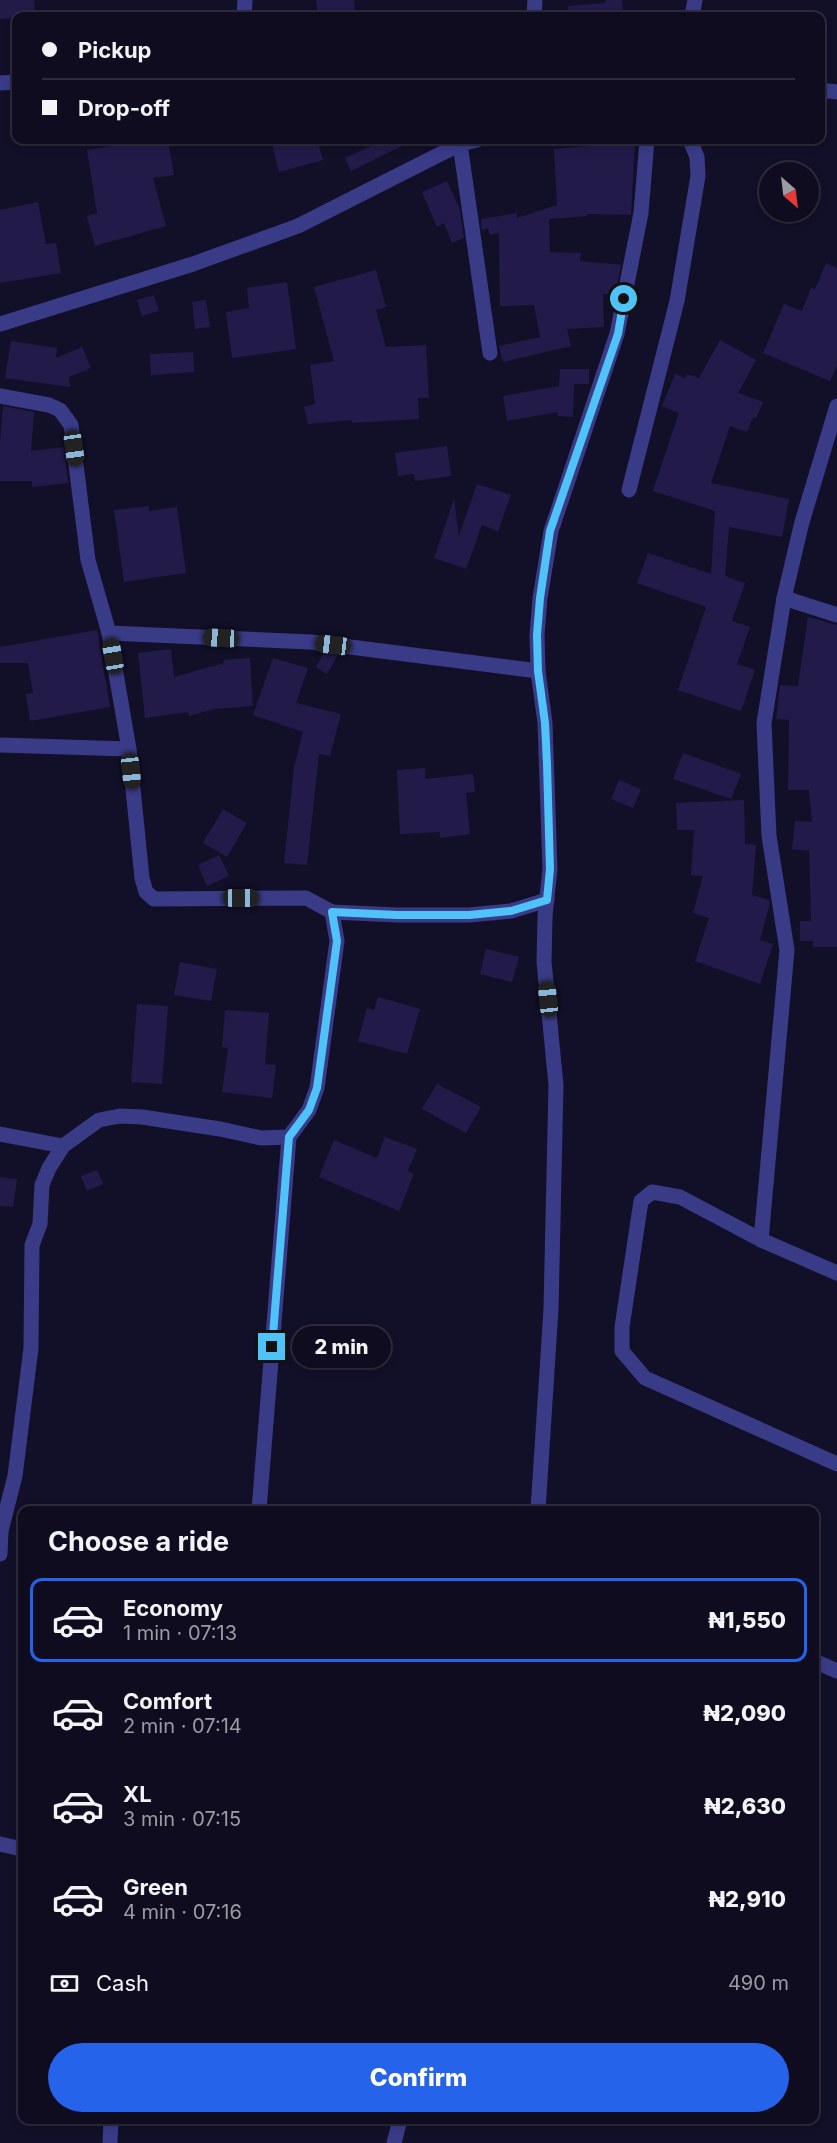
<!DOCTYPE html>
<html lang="en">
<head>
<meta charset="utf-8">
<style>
	:root { --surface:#0e0c1e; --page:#1c1a2b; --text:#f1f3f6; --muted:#9b9ba4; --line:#2e2c3c; --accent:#2563eb }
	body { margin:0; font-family:Inter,sans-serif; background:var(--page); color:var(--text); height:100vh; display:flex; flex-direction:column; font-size:22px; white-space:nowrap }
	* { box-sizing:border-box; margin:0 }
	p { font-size:20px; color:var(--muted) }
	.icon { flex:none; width:33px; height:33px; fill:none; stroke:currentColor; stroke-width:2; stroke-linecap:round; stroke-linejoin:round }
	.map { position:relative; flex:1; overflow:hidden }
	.details { position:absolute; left:18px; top:1506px; width:801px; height:618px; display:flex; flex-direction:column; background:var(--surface); border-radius:12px; box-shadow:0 3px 9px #0003,0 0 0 2px var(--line) }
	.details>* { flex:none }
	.guide { position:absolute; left:12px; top:12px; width:813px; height:132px; border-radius:12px; box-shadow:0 3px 9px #0003,0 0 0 2px var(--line); display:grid; align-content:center; height:132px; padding:0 30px; background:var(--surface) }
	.needle { width:39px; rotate:152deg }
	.tools { position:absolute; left:759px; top:162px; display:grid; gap:12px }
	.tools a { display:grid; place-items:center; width:60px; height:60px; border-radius:50%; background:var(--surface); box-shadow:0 3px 9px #0003,0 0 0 2px var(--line); font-size:30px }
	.end { position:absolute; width:27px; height:27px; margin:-14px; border:8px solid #4fc3f7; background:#111; box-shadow:0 0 0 3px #111 }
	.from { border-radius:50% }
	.bubble { position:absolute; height:42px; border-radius:21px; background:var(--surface); box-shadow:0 3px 9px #0003,0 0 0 2px var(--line); font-size:20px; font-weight:800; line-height:42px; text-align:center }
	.car { position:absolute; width:18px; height:36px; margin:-18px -9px; border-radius:8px; box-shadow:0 0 4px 2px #0007; background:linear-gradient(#222 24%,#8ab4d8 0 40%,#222 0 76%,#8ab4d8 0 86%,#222 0) }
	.guide b { display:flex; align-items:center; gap:21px; height:57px; font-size:22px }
	.guide b+b { border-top:2px solid var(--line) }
	.guide i { width:15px; height:15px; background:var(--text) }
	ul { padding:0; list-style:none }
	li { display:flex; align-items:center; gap:18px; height:84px; margin:0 12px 9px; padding:0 18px; border:3px solid transparent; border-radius:12px }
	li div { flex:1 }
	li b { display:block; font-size:22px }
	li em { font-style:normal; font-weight:800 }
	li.current { border-color:var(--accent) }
	li>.icon { width:54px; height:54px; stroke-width:1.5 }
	h2 { padding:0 30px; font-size:27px; line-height:72px }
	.pay { display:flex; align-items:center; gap:15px; height:66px; padding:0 30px; font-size:22px }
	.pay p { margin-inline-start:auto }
	.primary-button { display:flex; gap:12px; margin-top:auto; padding:12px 30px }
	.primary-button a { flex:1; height:69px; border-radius:36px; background:var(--accent); color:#fff; font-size:24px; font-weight:800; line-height:69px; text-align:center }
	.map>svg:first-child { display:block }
</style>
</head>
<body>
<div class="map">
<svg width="837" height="2143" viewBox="0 0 837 2143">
	<rect width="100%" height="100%" fill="#121028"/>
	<g fill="#221b49">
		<polygon points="0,0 34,0 35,16 0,19"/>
		<polygon points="316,0 354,0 355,16 318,16"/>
		<polygon points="606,0 622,0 623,16 568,16 568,6 605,3"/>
		<polygon points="127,140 147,140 148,142 168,140 174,175 153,178 166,226 95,246 87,216 97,213 87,150 128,143"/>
		<polygon points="271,140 317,140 323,160 279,172"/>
		<polygon points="369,140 414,140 351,171 345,158 371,146"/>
		<polygon points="600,140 635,140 631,215 587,214 587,216 549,219 550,252 581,253 580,261 621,265 615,295 603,294 604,327 567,329 571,346 503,362 499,346 540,337 534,305 500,306 499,233 490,235 488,228 482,230 481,219 517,213 517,218 557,205 554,149 600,145"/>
		<polygon points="447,181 460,210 464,238 452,243 444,223 437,227 422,192"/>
		<polygon points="38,202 46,244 56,243 61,273 0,283 0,210"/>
		<polygon points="826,263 837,268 837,366 830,381 763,353 784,304 802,311 811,288 815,289"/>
		<polygon points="376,270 386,307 376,310 386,347 426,345 429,398 418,398 419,419 352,423 352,420 308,424 304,407 315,404 310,365 334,361 314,287"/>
		<polygon points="287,282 296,349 232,358 226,312 249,308 247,288"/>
		<polygon points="154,295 159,311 142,316 137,300"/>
		<polygon points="206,300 210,327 195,329 192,302"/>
		<polygon points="720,340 756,360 738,393 763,402 756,418 753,417 747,432 730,426 711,483 789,499 782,537 729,527 725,576 745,583 732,621 750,627 737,664 755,670 741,711 678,690 706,607 637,583 648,553 711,574 715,511 653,491 679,413 662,406 675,374 685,378 687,374 699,378"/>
		<polygon points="11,341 57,348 56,358 82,347 91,368 69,377 70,387 5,378"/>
		<polygon points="193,352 194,372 151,375 150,354"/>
		<polygon points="560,369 589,369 589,384 574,384 573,417 558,416 558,412 507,421 503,396 559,386"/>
		<polygon points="3,406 34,412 31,451 64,447 68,483 32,487 32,481 0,481 0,442"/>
		<polygon points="447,446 451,476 415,481 414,474 398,476 395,453"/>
		<polygon points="477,484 511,495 498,531 482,525 466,569 434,558 454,499 459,536"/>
		<polygon points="149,506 149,511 177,507 186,573 124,582 114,510"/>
		<polygon points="808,617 837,625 837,947 813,947 813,941 800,941 800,921 811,921 809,851 792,849 795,821 812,822 809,790 788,790 789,720 776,719 780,685 798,686"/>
		<polygon points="97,630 110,707 30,721 26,694 33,693 28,663 0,663 0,647"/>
		<polygon points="171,649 174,677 224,663 223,660 250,658 253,706 214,709 189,716 188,712 145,718 138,653"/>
		<polygon points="324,653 338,655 327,674 316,667"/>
		<polygon points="273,658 308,668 296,703 341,714 330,756 319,754 307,865 284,863 294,767 303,732 253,715"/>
		<polygon points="683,753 741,774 731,799 673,779"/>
		<polygon points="425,768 425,779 473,774 475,792 466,793 470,834 440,838 440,832 400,834 397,770"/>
		<polygon points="619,780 641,789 633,808 611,799"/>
		<polygon points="744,800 745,844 756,845 752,895 769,900 770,903 760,940 773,944 760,984 695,961 709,918 693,913 703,876 691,875 694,830 677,830 676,803"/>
		<polygon points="223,809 247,823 227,857 203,843"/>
		<polygon points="219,855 229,876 207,886 198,865"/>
		<polygon points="486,949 519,957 512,982 480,974"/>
		<polygon points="180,962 217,969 211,1001 174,995"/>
		<polygon points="378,997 420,1009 407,1054 358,1041 367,1008 374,1010"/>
		<polygon points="137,1004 168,1006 162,1084 131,1082"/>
		<polygon points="225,1010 269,1013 265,1064 276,1065 272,1098 222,1092 228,1048 222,1047"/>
		<polygon points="437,1084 481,1107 466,1133 422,1109"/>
		<polygon points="385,1137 417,1149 408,1171 414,1174 399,1211 319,1177 334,1140 377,1158"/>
		<polygon points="97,1170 103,1184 87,1191 81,1176"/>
		<polygon points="0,1177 17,1179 13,1207 0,1206"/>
	</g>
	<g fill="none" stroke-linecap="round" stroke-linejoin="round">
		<g stroke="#3a3b87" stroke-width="15">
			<polyline points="244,16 245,0"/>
			<polyline points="534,16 535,0"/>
			<polyline points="692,16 695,0"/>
			<polyline points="0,83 16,82"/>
			<polyline points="820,90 837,92"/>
			<polyline points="460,144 490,353"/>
			<polyline points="0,324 193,264 298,226 460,144 477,140"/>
			<polyline points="0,396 49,405 60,410 71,425 88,560 109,633 129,749 142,878 146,892 154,899 306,898 332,912"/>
			<polyline points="629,490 677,301 698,176 697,157 690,140"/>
			<polyline points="784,598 837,615"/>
			<polyline points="109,633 311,642 538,671"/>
			<polyline points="0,745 129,749"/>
			<polyline points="0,1134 63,1146"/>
			<polyline points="761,1240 787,950 769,836 764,723 784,598 802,522 837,406"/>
			<polyline points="837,1273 761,1240 680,1197 652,1192 641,1201 622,1327 622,1351 645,1378 837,1464"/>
			<polyline points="259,1510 289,1137"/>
			<polyline points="538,1510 551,1309 556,1085 544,962 545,916 550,869 545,723 538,671 537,635 540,598 551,531 617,334 641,213 647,140"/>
			<polyline points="0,1554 1,1531 15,1476 31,1348 32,1245 40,1224 42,1185 49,1168 63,1146 99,1120 120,1116 142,1117 220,1129 261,1138 289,1137 309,1110 317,1088 337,941 332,912 397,915 469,915 511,911 547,900"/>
			<polyline points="814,1661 837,1671"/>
			<polyline points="0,1844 22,1849"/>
			<polyline points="110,2143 111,2120"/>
			<polyline points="394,2143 400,2120"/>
		</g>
	</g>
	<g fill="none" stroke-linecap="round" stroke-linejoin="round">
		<polyline stroke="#4fc3f7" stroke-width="8" points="272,1347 289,1137 309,1110 317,1088 337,941 332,912 397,915 469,915 511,911 547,900 550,869 547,764 545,723 538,671 537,635 540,598 550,531 618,334 624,299"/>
	</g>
</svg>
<div class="tools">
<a><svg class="needle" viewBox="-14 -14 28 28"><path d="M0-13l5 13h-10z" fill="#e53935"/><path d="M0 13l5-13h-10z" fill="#9b9ba4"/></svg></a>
</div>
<i class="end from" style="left:624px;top:299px"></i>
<i class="end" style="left:272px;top:1347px"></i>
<div class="bubble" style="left:292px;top:1326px;width:99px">2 min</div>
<i class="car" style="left:74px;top:448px;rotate:172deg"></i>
<i class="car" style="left:221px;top:638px;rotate:273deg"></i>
<i class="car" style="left:333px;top:645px;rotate:277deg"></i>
<i class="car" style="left:113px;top:656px;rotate:350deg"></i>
<i class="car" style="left:131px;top:771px;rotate:174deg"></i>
<i class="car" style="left:241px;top:898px;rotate:90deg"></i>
<i class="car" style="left:548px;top:999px;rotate:354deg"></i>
<div class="guide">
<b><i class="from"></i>Pickup</b>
<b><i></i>Drop-off</b>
</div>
<section class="details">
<h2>Choose a ride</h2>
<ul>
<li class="current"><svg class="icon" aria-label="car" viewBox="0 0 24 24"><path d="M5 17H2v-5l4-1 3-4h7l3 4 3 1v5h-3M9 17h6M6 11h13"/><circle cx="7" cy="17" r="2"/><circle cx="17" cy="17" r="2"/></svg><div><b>Economy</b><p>1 min · 07:13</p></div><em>₦1,550</em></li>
<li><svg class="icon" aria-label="car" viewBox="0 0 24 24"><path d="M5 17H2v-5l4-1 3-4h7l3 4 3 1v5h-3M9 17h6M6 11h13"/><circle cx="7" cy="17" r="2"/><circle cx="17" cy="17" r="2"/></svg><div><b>Comfort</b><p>2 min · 07:14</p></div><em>₦2,090</em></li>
<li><svg class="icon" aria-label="car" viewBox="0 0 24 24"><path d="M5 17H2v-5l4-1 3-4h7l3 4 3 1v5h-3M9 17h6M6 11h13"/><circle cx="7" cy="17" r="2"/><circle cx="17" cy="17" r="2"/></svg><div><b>XL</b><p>3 min · 07:15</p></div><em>₦2,630</em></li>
<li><svg class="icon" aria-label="car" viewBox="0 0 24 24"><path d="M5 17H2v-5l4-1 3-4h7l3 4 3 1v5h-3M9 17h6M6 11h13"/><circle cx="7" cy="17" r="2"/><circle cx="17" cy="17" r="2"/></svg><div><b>Green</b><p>4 min · 07:16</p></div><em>₦2,910</em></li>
</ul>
<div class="pay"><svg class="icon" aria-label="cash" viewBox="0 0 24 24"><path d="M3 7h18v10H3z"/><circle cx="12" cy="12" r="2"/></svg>Cash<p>490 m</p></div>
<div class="primary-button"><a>Confirm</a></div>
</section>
</div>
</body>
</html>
